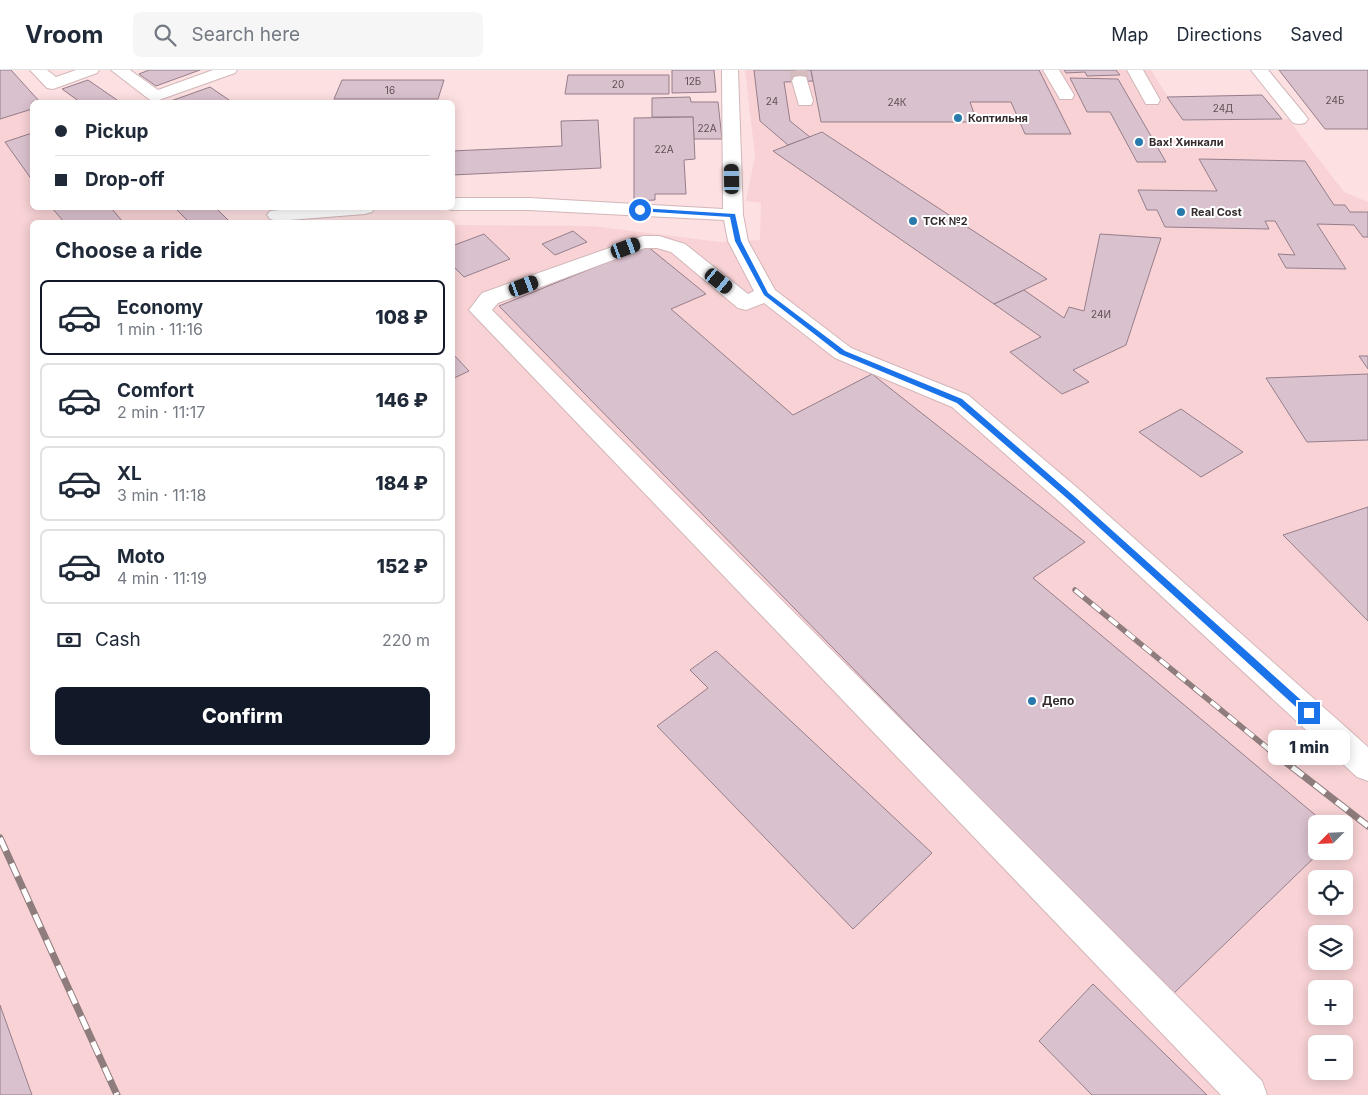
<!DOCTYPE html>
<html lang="en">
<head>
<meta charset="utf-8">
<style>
	:root { --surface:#fff; --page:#f6f6f7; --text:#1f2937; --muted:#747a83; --line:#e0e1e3; --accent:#111827 }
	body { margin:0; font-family:Inter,sans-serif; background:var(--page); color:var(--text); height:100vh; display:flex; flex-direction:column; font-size:19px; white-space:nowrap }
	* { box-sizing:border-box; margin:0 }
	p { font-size:16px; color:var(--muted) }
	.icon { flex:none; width:28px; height:28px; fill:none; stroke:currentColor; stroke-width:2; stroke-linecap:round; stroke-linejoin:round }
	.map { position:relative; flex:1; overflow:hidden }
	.sheet { position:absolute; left:30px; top:150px; width:425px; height:535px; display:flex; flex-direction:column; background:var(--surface); border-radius:8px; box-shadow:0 2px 12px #0003 }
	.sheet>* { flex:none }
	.top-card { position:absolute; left:30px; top:30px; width:425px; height:110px; border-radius:8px; box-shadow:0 2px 12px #0003; display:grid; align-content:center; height:110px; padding:0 25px; background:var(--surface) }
	.needle { width:32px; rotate:246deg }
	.buttons { position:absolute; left:1308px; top:745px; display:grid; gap:10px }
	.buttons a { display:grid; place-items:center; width:45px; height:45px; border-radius:8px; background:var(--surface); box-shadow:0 2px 12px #0003; font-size:25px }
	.end { position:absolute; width:22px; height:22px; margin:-11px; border:6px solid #1a73e8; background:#fff; box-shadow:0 0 0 2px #fff }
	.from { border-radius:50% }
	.bubble { position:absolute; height:35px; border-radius:8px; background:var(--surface); box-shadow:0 2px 12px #0003; font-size:16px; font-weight:800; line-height:35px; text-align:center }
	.car { position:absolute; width:15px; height:30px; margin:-15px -8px; border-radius:6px; box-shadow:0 0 4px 1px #0007; background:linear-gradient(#222 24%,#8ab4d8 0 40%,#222 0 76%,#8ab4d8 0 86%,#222 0) }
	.top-card b { display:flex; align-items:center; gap:18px; height:48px; font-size:19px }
	.top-card b+b { border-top:1px solid var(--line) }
	.top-card i { width:12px; height:12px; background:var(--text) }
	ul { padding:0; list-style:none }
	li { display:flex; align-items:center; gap:15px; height:75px; margin:0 10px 8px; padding:0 15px; border:2px solid var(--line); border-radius:8px }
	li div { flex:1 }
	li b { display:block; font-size:19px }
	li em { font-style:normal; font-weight:800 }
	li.on { border-color:var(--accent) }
	li>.icon { width:45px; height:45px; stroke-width:1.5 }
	h2 { padding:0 25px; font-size:22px; line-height:60px }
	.pay { display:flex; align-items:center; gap:12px; height:55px; padding:0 25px; font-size:19px }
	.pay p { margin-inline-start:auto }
	.action { display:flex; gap:10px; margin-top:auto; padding:10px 25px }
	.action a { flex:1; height:58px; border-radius:8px; background:var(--accent); color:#fff; font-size:20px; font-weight:800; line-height:58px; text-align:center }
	header { display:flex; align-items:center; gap:30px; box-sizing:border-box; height:70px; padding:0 25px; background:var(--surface); border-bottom:1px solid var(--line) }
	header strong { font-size:24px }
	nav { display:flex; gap:28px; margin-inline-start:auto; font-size:18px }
	.search { width:350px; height:45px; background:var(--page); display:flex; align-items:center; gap:12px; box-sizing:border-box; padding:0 18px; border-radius:8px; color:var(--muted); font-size:19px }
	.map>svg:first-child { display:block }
</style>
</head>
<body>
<header>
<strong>Vroom</strong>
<div class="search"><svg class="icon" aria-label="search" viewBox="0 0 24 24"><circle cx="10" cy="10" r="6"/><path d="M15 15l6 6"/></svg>Search here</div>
<nav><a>Map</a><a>Directions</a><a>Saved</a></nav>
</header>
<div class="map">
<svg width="1368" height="1025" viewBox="0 0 1368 1025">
	<rect width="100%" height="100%" fill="#fde0e2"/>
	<path fill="#f8d2d5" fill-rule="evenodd" d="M0,0H11L40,32H32V138H216L231,152H32V682H452L453,155L592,156L720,172L760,170L761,133L746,131L755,86L745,0H1151L1183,51L1288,49L1344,122L1368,132V1025H0ZM1316,754H1344V781H1316ZM1316,809H1344V836H1316ZM1316,864H1344V891H1316ZM1316,919H1344V946H1316ZM1316,974H1344V1001H1316Z"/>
	<g fill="#dac1ce" stroke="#957e8a">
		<polygon points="0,0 11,0 40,32 32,32 32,39 0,49"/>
		<polygon points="149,0 200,0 156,16 139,4"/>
		<polygon points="672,0 714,0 716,22 672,23"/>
		<polygon points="754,0 811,0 813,11 784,12 790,51 810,67 788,75 760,51"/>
		<polygon points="811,0 1039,0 1071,64 1025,64 1011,32 970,32 977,52 821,52"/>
		<polygon points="1064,0 1116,0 1120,5 1087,6 1085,2 1066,3"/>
		<polygon points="1279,0 1368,0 1368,59 1325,59"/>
		<polygon points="568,5 669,5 669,24 565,24"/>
		<polygon points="1070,8 1118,9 1166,92 1137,92 1110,42 1087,42"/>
		<polygon points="88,10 120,32 80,32 62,19"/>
		<polygon points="342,10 444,10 438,29 334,29"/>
		<polygon points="210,17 232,32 168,32"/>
		<polygon points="1262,25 1282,49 1183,50 1167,27"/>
		<polygon points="690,27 691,32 718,32 722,69 694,69 693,47 652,47 652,28"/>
		<polygon points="693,47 695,89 684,90 686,124 655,124 655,130 634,131 634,48"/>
		<polygon points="598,50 601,98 452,105 452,81 562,76 561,51"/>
		<polygon points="822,62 1047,209 994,234 773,81"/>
		<polygon points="32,63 32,110 5,72"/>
		<polygon points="1199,89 1305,91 1334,135 1345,135 1350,142 1368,142 1368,167 1363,167 1354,155 1317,154 1346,199 1286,198 1278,184 1295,185 1275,151 1265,151 1269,159 1165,157 1157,140 1147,140 1138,120 1217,121"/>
		<polygon points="52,138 111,138 123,152 64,152"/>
		<polygon points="175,138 216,138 228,150 222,152 189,152"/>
		<polygon points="573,161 587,172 555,185 542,174"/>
		<polygon points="484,164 510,189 464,207 452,195 452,176"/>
		<polygon points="1100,164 1161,168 1126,275 1073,300 1089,312 1062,324 1010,282 1041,267 994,234 1024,220 1064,248 1069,237 1084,241"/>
		<polygon points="647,176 706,224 671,239 793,345 872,304 1085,472 1033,508 1326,754 1316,754 1316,781 1321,781 1172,925 499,236"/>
		<polygon points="452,283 469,301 452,309"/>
		<polygon points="1359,286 1368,286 1368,299"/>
		<polygon points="1368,304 1368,370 1307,372 1266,308"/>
		<polygon points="1181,339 1243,382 1201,407 1139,362"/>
		<polygon points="1368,437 1368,551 1283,465"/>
		<polygon points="716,581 932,783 853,859 657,656 708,618 690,600"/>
		<polygon points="1093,914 1207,1025 1092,1025 1039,971"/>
		<polygon points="0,935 32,1025 0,1025"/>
	</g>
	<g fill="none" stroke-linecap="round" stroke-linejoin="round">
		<polyline stroke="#d5bcbe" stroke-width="18" stroke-dasharray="18 9" stroke-linecap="butt" points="798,0 800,11"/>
		<g stroke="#d2b6b8" stroke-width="2">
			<g id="minor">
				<polygon points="30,0 47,0 56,7 76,0 99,0 97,3 53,19 47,18"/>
				<polygon points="111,0 130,0 158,20 213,0 237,0 235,3 156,31 150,30"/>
				<polygon points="722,0 738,0 743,145 748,171 775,220 851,278 968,325 1081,421 1368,677 1368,711 1357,707 1063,435 952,337 835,288 764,233 746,240 738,238 671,182 657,178 645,178 498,233 492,240 1262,1011 1267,1025 1221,1025 469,240 482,223 643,166 659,166 685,174 748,224 754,221 728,171 724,150 529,140 452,140 445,138 452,138 452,128 529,128 723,139"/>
				<polygon points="1043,0 1059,0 1074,25 1072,29 1060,29"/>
				<polygon points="1127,0 1143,0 1160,30 1158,34 1146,34"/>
				<polygon points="1251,0 1268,0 1305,45 1308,49 1305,53 1299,54 1293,53"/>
				<polygon points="800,6 806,7 813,31 811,35 799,35 792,11 794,7"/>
				<polygon points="298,138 375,138 372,142 365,144 277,151 270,149 267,145 270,141"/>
			</g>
		</g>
		<use href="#minor" fill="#fff" fill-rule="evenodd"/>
		<g stroke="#8f7c7d" stroke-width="5.5">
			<polyline id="rail-far1" points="1075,520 1271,681"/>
		</g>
		<g stroke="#8f7c7d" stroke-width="7">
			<g id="rail">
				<polyline points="1270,680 1368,756"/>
				<polyline points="0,768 117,1025"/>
			</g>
		</g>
		<use href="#rail-far1" stroke="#fff" stroke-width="4" stroke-dasharray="11" stroke-linecap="butt"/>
		<use href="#rail" stroke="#fff" stroke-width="5" stroke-dasharray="14" stroke-linecap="butt"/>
	</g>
	<polygon fill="#1a73e8" points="640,138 735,144 741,171 768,223 845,281 962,329 1075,427 1312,640 1312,646 1306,646 1069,430 957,333 840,284 764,225 735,171 730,147 638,141"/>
	<g fill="#297aac" stroke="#fff" stroke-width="2">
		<circle cx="958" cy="48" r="5"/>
		<circle cx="1139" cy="72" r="5"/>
		<circle cx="1181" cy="142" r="5"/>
		<circle cx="913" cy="151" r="5"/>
		<circle cx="1032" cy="631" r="5"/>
	</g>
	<g text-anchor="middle" stroke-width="4" stroke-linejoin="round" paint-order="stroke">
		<g font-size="10" fill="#5f5054">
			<text x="693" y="15">12Б</text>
			<text x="618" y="18">20</text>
			<text x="390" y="24">16</text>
			<text x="1335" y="34">24Б</text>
			<text x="772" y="35">24</text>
			<text x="897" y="36">24К</text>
			<text x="1223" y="42">24Д</text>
			<text x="707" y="62">22А</text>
			<text x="664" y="83">22А</text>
			<text x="1101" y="248">24И</text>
		</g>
		<g font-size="11" font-weight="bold" fill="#362b2c" stroke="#fff" text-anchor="start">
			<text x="968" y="52">Коптильня</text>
			<text x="1149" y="76">Вах! Хинкали</text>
			<text x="1191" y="146">Real Cost</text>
			<text x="923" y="155">ТСК №2</text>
		</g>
		<g font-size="12" font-weight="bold" fill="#362b2c" stroke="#fff" text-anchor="start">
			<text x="1042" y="635">Депо</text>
		</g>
	</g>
</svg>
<div class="buttons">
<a><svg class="needle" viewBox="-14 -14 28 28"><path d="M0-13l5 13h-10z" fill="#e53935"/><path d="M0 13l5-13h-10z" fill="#747a83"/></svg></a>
<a><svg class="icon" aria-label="locate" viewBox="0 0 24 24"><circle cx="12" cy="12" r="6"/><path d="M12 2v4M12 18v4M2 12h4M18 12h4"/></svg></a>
<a><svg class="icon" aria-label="layers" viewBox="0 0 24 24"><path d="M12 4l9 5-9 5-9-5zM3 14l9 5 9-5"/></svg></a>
<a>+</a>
<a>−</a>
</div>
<i class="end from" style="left:640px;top:140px"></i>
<i class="end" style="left:1309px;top:643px"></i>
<div class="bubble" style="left:1268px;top:660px;width:82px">1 min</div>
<i class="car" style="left:732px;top:109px;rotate:359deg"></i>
<i class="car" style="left:626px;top:178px;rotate:70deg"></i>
<i class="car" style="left:719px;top:211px;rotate:129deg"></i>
<i class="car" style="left:524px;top:216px;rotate:70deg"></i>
<div class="top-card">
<b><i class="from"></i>Pickup</b>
<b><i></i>Drop-off</b>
</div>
<section class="sheet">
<h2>Choose a ride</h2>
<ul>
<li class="on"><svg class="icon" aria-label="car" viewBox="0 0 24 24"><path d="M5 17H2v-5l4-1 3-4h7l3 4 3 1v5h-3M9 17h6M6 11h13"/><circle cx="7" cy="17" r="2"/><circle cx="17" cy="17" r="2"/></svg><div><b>Economy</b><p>1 min · 11:16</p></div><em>108 ₽</em></li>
<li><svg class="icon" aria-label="car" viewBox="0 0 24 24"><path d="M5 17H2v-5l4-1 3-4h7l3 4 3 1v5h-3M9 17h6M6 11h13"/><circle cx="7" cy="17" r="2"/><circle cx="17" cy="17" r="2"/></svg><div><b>Comfort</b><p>2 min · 11:17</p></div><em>146 ₽</em></li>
<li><svg class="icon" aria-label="car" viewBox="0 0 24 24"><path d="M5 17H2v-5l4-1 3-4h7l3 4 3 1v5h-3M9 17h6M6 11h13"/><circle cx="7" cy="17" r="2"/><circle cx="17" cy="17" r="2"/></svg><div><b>XL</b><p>3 min · 11:18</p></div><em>184 ₽</em></li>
<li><svg class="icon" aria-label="car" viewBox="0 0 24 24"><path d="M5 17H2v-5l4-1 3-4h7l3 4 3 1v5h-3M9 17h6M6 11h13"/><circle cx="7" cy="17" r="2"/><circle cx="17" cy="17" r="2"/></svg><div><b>Moto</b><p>4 min · 11:19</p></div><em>152 ₽</em></li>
</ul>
<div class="pay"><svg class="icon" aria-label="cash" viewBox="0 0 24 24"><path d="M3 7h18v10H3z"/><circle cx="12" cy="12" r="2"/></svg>Cash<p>220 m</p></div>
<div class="action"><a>Confirm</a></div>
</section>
</div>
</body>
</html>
